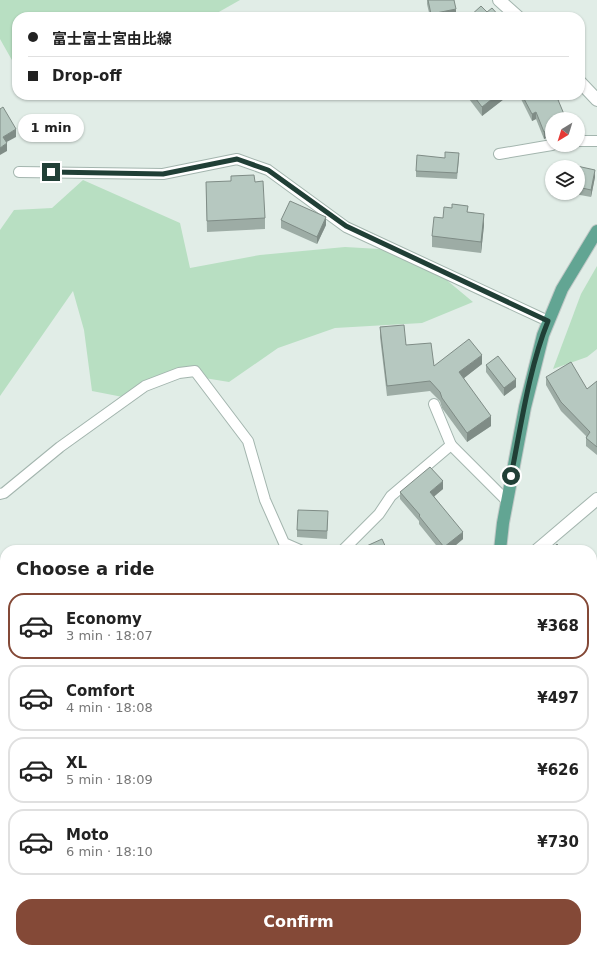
<!DOCTYPE html>
<html lang="en">
<head>
<meta charset="utf-8">
<style>
	:root { --surface:#fff; --page:#f6f6f6; --text:#222; --muted:#767676; --line:#e0e0e0; --accent:#844937 }
	body { margin:0; font-family:"DejaVu Sans","Noto Sans JP",sans-serif; background:var(--page); color:var(--text); height:100vh; display:flex; flex-direction:column; font-size:15px; white-space:nowrap }
	* { box-sizing:border-box; margin:0 }
	p { font-size:13px; color:var(--muted) }
	.icon { flex:none; width:22px; height:22px; fill:none; stroke:currentColor; stroke-width:2; stroke-linecap:round; stroke-linejoin:round }
	.map { position:relative; flex:1; overflow:hidden }
	.panel { position:absolute; left:0px; top:545px; width:597px; height:408px; display:flex; flex-direction:column; background:var(--surface); border-radius:16px 16px 0 0; box-shadow:0 1px 3px #0004 }
	.panel>* { flex:none }
	.banner { position:absolute; left:12px; top:12px; width:573px; height:88px; border-radius:16px; box-shadow:0 1px 3px #0004; display:grid; align-content:center; height:88px; padding:0 16px; background:var(--surface) }
	.needle { width:26px; rotate:218deg }
	.fabs { position:absolute; left:545px; top:112px; display:grid; gap:8px }
	.fabs a { display:grid; place-items:center; width:40px; height:40px; border-radius:50%; background:var(--surface); box-shadow:0 1px 3px #0004; font-size:20px }
	.end { position:absolute; width:18px; height:18px; margin:-9px; border:5px solid #203f36; background:#fff; box-shadow:0 0 0 2px #fff }
	.from { border-radius:50% }
	.bubble { position:absolute; height:28px; border-radius:14px; background:var(--surface); box-shadow:0 1px 3px #0004; font-size:13px; font-weight:800; line-height:28px; text-align:center }
	.banner b { display:flex; align-items:center; gap:14px; height:38px; font-size:15px }
	.banner b+b { border-top:1px solid var(--line) }
	.banner i { width:10px; height:10px; background:var(--text) }
	ul { padding:0; list-style:none }
	li { display:flex; align-items:center; gap:12px; height:66px; margin:0 8px 6px; padding:0 8px; border:2px solid var(--line); border-radius:16px }
	li div { flex:1 }
	li b { display:block; font-size:15px }
	li em { font-style:normal; font-weight:800 }
	li.selected { border-color:var(--accent) }
	li>.icon { width:36px; height:36px; stroke-width:1.5 }
	h2 { padding:0 16px; font-size:18px; line-height:48px }
	.button { display:flex; gap:8px; margin-top:auto; padding:8px 16px }
	.button a { flex:1; height:46px; border-radius:16px; background:var(--accent); color:#fff; font-size:16px; font-weight:800; line-height:46px; text-align:center }
	.map>svg:first-child { display:block }
</style>
</head>
<body>
<div class="map">
<svg width="597" height="953" viewBox="0 0 597 953">
	<rect width="100%" height="100%" fill="#e1ede7"/>
	<g fill="#b8dfc2">
		<polygon points="0,0 240,0 210,17 17,17 17,69 0,39"/>
		<polygon points="83,180 180,223 190,268 260,255 345,247 380,249 419,257 473,302 422,323 335,328 278,348 229,382 174,373 128,398 92,391 84,330 73,291 0,396 0,230 14,210 52,208"/>
		<polygon points="597,266 597,349 587,357 553,369 581,294"/>
		<polygon points="5,879 5,948 128,948 130,953 0,953 0,887"/>
	</g>
	<g fill="none" stroke-linecap="round" stroke-linejoin="round">
		<g stroke="#a3b5ae" stroke-width="12">
			<g id="lane">
				<polyline points="578,141 597,141"/>
				<polyline points="499,154 552,145"/>
				<polyline points="19,172 163,174 237,159 268,170 346,227 548,321"/>
				<polyline points="434,404 451,445"/>
				<polyline points="0,494 4,493 60,447 145,386 179,373 195,371 248,441 265,500 284,543 300,550"/>
				<polyline points="343,550 379,514 391,496 451,445 507,501"/>
				<polyline points="592,804 597,800"/>
				<polyline points="0,872 5,871"/>
				<polyline points="256,953 266,948"/>
			</g>
		</g>
		<g stroke="#a3b5ae" stroke-width="14">
			<g id="street">
				<polyline points="499,0 518,17"/>
				<polyline points="580,82 597,100"/>
				<polyline points="537,550 597,499"/>
				<polyline points="592,734 597,731"/>
				<polyline points="592,913 597,910"/>
				<polyline points="544,953 546,948"/>
			</g>
		</g>
		<g stroke="#c1c9c7" stroke-width="14">
			<g id="primary">
				<polyline points="500,550 503,523 525,407 543,335 562,289 597,231"/>
				<polyline points="592,784 597,792"/>
			</g>
		</g>
		<use href="#lane" stroke="#fff" stroke-width="10"/>
		<use href="#street" stroke="#fff" stroke-width="12"/>
		<use href="#primary" stroke="#62a593" stroke-width="12"/>
	</g>
	<g fill="#9daca5">
		<polygon points="427,0 454,0 456,16 452,17 430,17 427,4"/>
		<polygon points="466,95 504,95 504,99 482,116"/>
		<polygon points="519,95 556,95 552,119 552,135 544,139 536,119 532,121"/>
		<polygon points="459,159 457,179 416,177 416,171"/>
		<polygon points="578,167 595,177 591,197 569,193 578,193"/>
		<polygon points="206,182 255,182 265,218 265,229 207,232"/>
		<polygon points="468,212 484,225 481,253 432,247 432,236 443,218"/>
		<polygon points="281,220 326,225 317,244 281,228"/>
		<polygon points="380,327 406,345 434,366 482,364 464,378 491,426 467,442 442,408 440,401 430,391 387,396 380,337"/>
		<polygon points="486,365 516,387 504,396 486,372"/>
		<polygon points="546,377 587,389 597,381 597,455 586,446 586,436 561,411 546,385"/>
		<polygon points="443,489 434,496 463,539 450,550 440,550 419,524 419,521 400,499 400,492"/>
		<polygon points="328,519 327,539 297,537 297,530"/>
		<polygon points="592,583 597,587 597,637 592,633"/>
		<polygon points="592,831 594,839 592,841 597,845 597,885 592,881"/>
		<polygon points="460,948 516,948 512,953 466,953"/>
	</g>
	<g fill="#7f8c86">
		<polygon points="456,9 456,16 452,17 431,17 431,14"/>
		<polygon points="497,95 504,95 504,99 482,116 482,107"/>
		<polygon points="536,112 536,119 532,121 532,114"/>
		<polygon points="16,129 16,137 3,144 3,137"/>
		<polygon points="552,129 552,135 544,139 544,132"/>
		<polygon points="7,143 7,151 0,155 0,148"/>
		<polygon points="595,170 595,177 591,197 591,190"/>
		<polygon points="484,214 484,225 481,253 481,242"/>
		<polygon points="326,217 326,225 317,244 317,237"/>
		<polygon points="482,355 482,364 459,382 459,372"/>
		<polygon points="516,379 516,387 504,396 504,388"/>
		<polygon points="491,416 491,426 467,442 467,433"/>
		<polygon points="443,481 443,489 430,500 430,492"/>
		<polygon points="463,532 463,539 450,550 444,550 444,547"/>
		<polygon points="594,832 594,839 592,842 592,835"/>
		<polygon points="510,948 516,948 512,953 505,953"/>
	</g>
	<g fill="#b6c8c0" stroke="#7f8c86">
		<polygon points="428,0 454,0 456,9 431,14"/>
		<polygon points="481,6 487,12 492,8 500,17 469,17"/>
		<polygon points="473,95 497,95 482,107"/>
		<polygon points="522,95 556,95 566,119 552,119 552,129 544,132 536,112 532,114"/>
		<polygon points="3,107 16,129 3,137 7,143 0,148 0,109"/>
		<polygon points="445,152 459,153 457,173 416,171 417,155 445,158"/>
		<polygon points="568,164 595,170 591,190 578,187 578,167 568,167"/>
		<polygon points="254,175 255,182 263,181 265,218 207,221 206,182 231,181 231,176"/>
		<polygon points="290,201 326,217 317,237 281,220"/>
		<polygon points="452,204 468,206 467,212 484,214 481,242 432,236 434,217 443,218 444,207 452,208"/>
		<polygon points="404,325 406,345 431,343 434,366 469,339 482,355 459,372 491,416 467,433 442,398 440,392 430,381 387,386 380,327"/>
		<polygon points="498,356 516,379 504,388 486,365"/>
		<polygon points="571,362 587,389 597,381 597,447 586,438 590,432 561,402 546,377"/>
		<polygon points="430,467 443,481 430,492 463,532 444,547 419,516 420,515 400,492"/>
		<polygon points="298,510 328,511 327,531 297,530"/>
		<polygon points="382,539 387,550 361,550 360,549"/>
		<polygon points="557,544 562,550 550,550"/>
		<polygon points="592,583 597,587 597,627 592,624"/>
		<polygon points="592,841 597,845 597,877 592,873"/>
		<polygon points="351,948 363,948 365,953 334,953"/>
		<polygon points="469,948 510,948 505,953 475,953"/>
	</g>
	<g fill="none" stroke-linecap="round" stroke-linejoin="round">
		<path stroke="#203f36" stroke-width="5" d="M51,172L163,174L237,159L268,170L346,226L548,321C529,368 521,426 511,476"/>
	</g>
</svg>
<div class="fabs">
<a><svg class="needle" viewBox="-14 -14 28 28"><path d="M0-13l5 13h-10z" fill="#e53935"/><path d="M0 13l5-13h-10z" fill="#767676"/></svg></a>
<a><svg class="icon" aria-label="layers" viewBox="0 0 24 24"><path d="M12 4l9 5-9 5-9-5zM3 14l9 5 9-5"/></svg></a>
</div>
<i class="end from" style="left:511px;top:476px"></i>
<i class="end" style="left:51px;top:172px"></i>
<div class="bubble" style="left:18px;top:114px;width:66px">1 min</div>
<div class="banner">
<b><i class="from"></i>富士富士宮由比線</b>
<b><i></i>Drop-off</b>
</div>
<section class="panel">
<h2>Choose a ride</h2>
<ul>
<li class="selected"><svg class="icon" aria-label="car" viewBox="0 0 24 24"><path d="M5 17H2v-5l4-1 3-4h7l3 4 3 1v5h-3M9 17h6M6 11h13"/><circle cx="7" cy="17" r="2"/><circle cx="17" cy="17" r="2"/></svg><div><b>Economy</b><p>3 min · 18:07</p></div><em>¥368</em></li>
<li><svg class="icon" aria-label="car" viewBox="0 0 24 24"><path d="M5 17H2v-5l4-1 3-4h7l3 4 3 1v5h-3M9 17h6M6 11h13"/><circle cx="7" cy="17" r="2"/><circle cx="17" cy="17" r="2"/></svg><div><b>Comfort</b><p>4 min · 18:08</p></div><em>¥497</em></li>
<li><svg class="icon" aria-label="car" viewBox="0 0 24 24"><path d="M5 17H2v-5l4-1 3-4h7l3 4 3 1v5h-3M9 17h6M6 11h13"/><circle cx="7" cy="17" r="2"/><circle cx="17" cy="17" r="2"/></svg><div><b>XL</b><p>5 min · 18:09</p></div><em>¥626</em></li>
<li><svg class="icon" aria-label="car" viewBox="0 0 24 24"><path d="M5 17H2v-5l4-1 3-4h7l3 4 3 1v5h-3M9 17h6M6 11h13"/><circle cx="7" cy="17" r="2"/><circle cx="17" cy="17" r="2"/></svg><div><b>Moto</b><p>6 min · 18:10</p></div><em>¥730</em></li>
</ul>
<div class="button"><a>Confirm</a></div>
</section>
</div>
</body>
</html>
